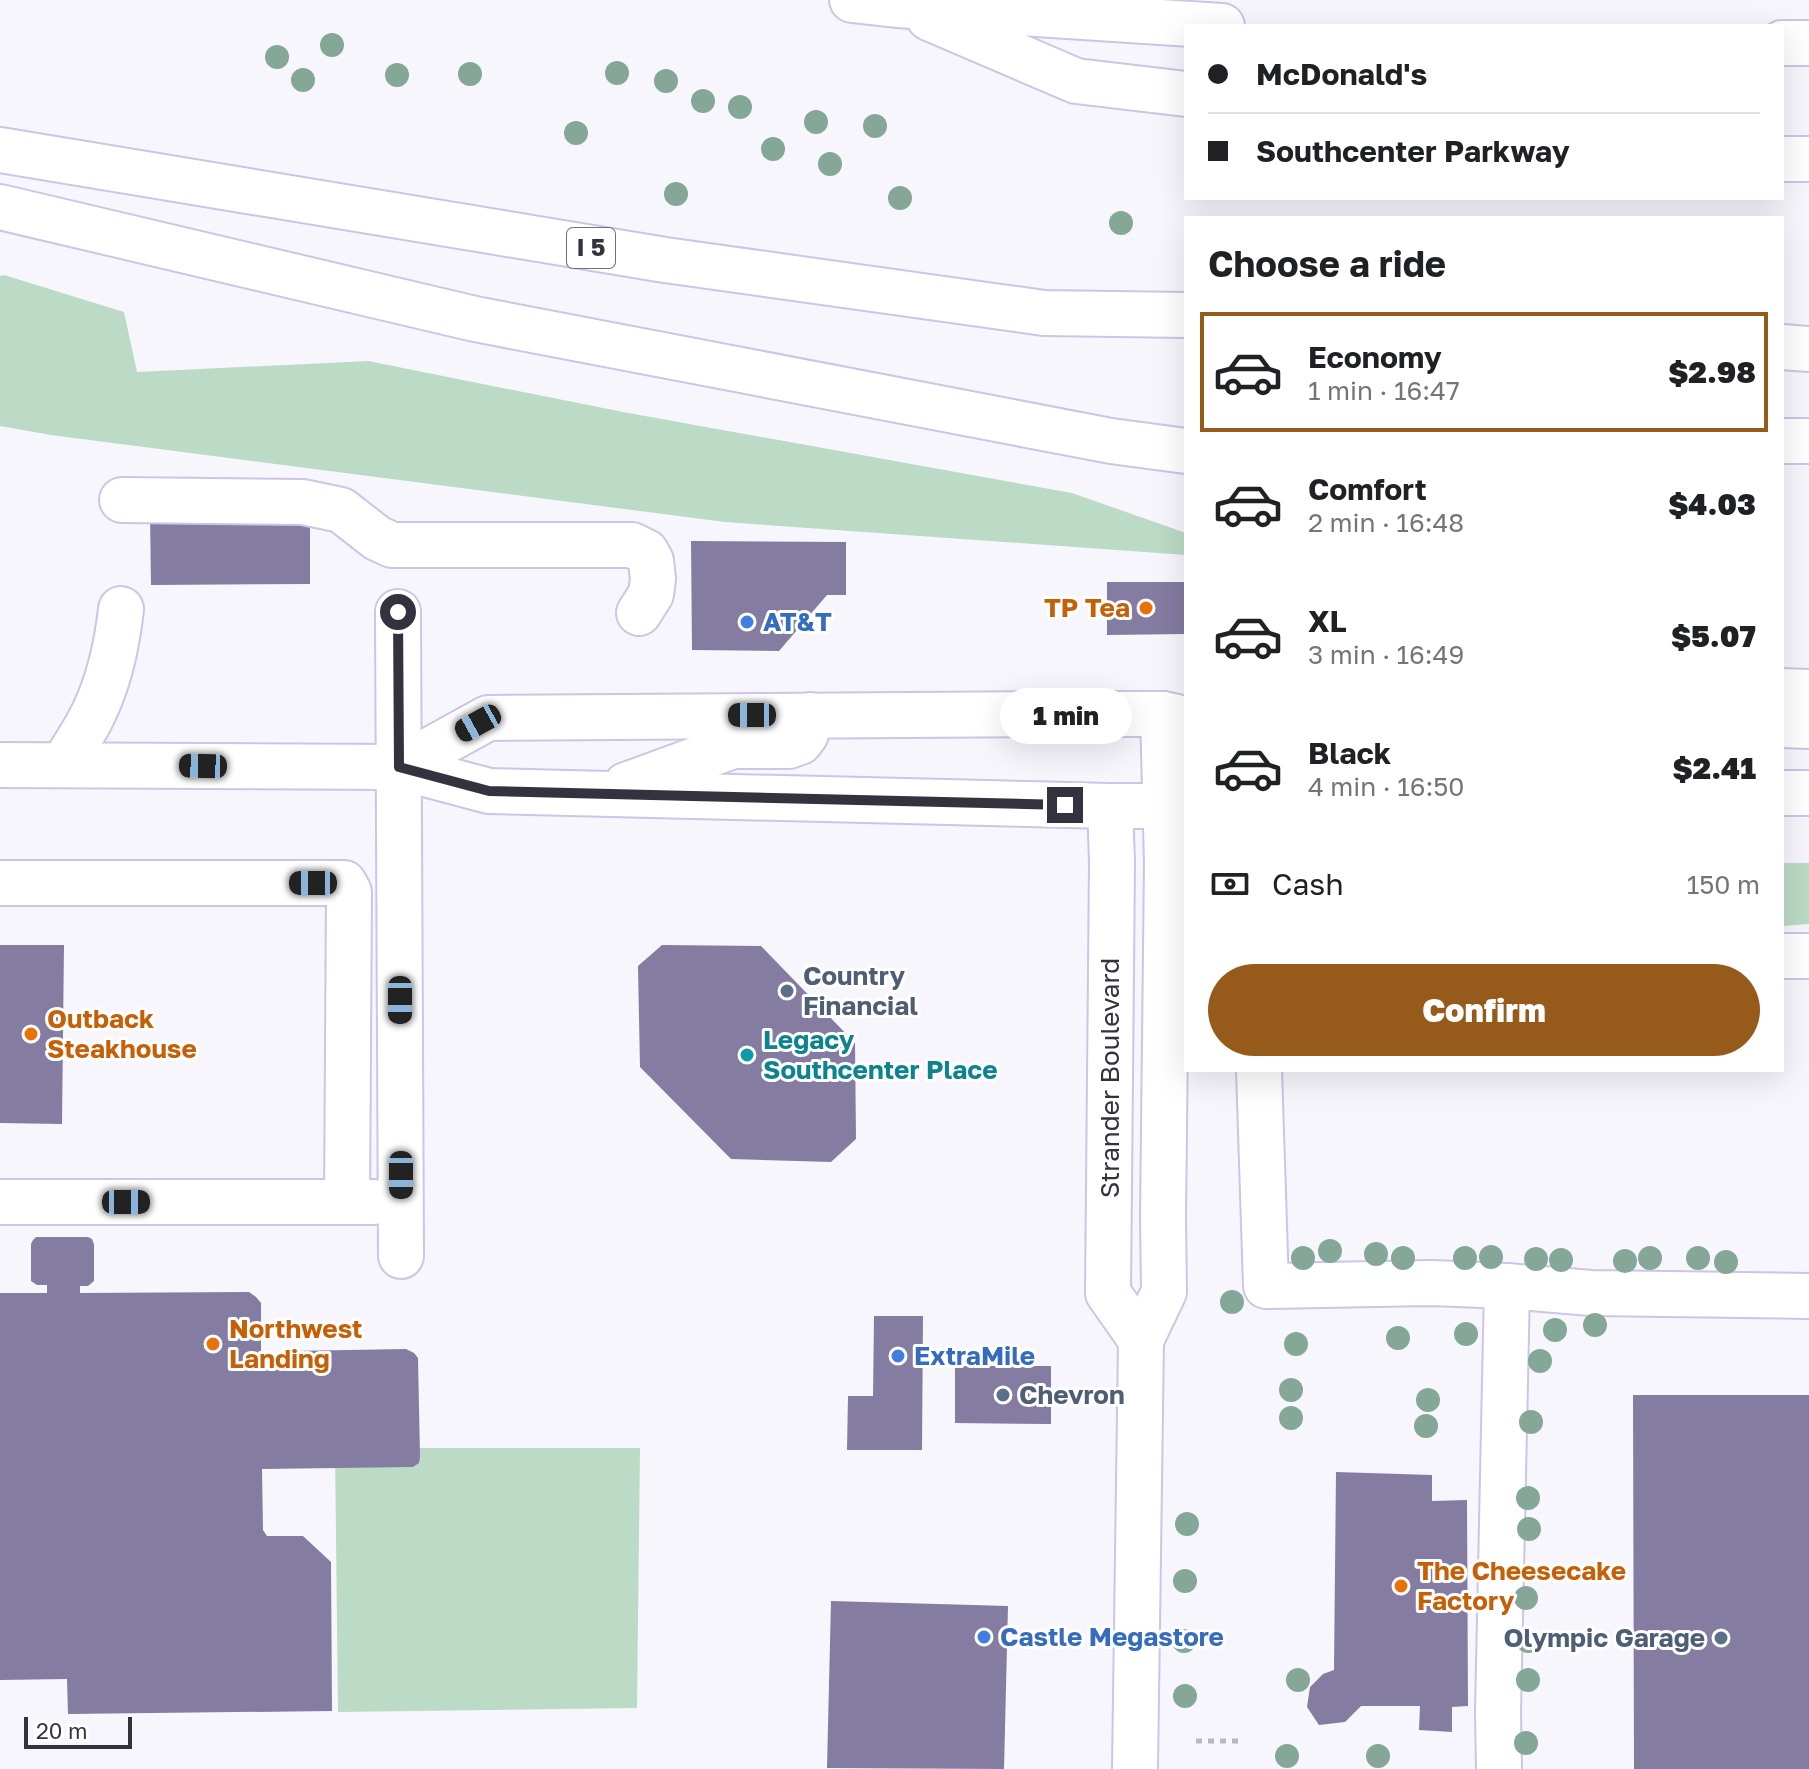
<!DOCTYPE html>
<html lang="en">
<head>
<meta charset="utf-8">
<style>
	:root { --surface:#fff; --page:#f6f6f6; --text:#202124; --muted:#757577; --line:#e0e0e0; --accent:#965b1a }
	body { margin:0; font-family:"Golos Text",sans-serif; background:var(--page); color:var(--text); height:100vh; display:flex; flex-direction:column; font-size:30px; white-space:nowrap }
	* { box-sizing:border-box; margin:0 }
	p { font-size:26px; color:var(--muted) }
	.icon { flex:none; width:44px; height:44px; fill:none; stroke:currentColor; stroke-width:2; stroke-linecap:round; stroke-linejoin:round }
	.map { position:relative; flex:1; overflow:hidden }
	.side { position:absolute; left:1184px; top:216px; width:600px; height:856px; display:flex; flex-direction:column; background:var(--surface); border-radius:0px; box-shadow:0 8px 32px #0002 }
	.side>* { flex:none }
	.top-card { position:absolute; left:1184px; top:24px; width:600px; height:176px; border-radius:0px; box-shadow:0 8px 32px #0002; display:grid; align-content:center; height:176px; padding:0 24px; background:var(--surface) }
	.scale { position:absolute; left:24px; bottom:20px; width:108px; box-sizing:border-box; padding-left:8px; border:4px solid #34323f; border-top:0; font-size:22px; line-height:28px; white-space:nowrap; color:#34323f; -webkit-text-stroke:6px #fff; paint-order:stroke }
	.end { position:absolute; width:36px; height:36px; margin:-18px; border:10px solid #34323f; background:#fff; box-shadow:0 0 0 4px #fff }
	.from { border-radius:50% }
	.bubble { position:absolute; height:56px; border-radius:28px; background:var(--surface); box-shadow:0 8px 32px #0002; font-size:26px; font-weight:800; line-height:56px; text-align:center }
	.car { position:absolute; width:24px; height:48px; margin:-24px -12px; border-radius:10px; box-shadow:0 0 6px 2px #0007; background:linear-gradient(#222 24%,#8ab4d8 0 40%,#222 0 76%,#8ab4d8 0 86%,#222 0) }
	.top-card b { display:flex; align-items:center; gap:28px; height:76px; font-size:30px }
	.top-card b+b { border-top:2px solid var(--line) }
	.top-card i { width:20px; height:20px; background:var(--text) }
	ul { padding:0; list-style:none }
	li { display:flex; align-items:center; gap:24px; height:120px; margin:0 16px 12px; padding:0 8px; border:4px solid transparent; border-radius:0px }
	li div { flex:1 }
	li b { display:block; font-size:30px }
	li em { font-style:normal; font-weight:800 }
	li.selected { border-color:var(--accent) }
	li>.icon { width:72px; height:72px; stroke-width:1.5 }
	h2 { padding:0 24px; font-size:36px; line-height:96px }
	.pay { display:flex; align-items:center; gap:20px; height:88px; padding:0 24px; font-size:30px }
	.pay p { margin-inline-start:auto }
	.action { display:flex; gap:16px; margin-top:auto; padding:16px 24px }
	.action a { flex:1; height:92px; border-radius:48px; background:var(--accent); color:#fff; font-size:32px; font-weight:800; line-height:92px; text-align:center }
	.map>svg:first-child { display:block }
</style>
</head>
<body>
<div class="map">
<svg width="1809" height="1769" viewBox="0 0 1809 1769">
	<rect width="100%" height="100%" fill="#f7f6fd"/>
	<g fill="#bbdbc6">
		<polygon points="4,275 124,312 137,372 368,361 623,412 1072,493 1186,533 1186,555 725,522 51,435 0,426 0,276"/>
		<polygon points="1782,863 1809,863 1809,924 1782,926"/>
		<polygon points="335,1448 640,1448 637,1708 338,1712"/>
	</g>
	<g fill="#847ca1">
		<polygon points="310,511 310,584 151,585 150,512"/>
		<polygon points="691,541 846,542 846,595 827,595 779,651 692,650"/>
		<polygon points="1107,582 1186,582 1186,634 1107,635"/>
		<polygon points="0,945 64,945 62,1124 0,1123"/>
		<polygon points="662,945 761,946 855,1043 856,1139 831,1162 731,1159 640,1067 638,966"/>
		<polygon points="36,1237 88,1237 92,1239 94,1244 94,1281 88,1286 80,1286 80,1293 249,1292 256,1297 261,1303 261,1365 279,1366 279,1359 292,1351 406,1349 414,1353 418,1358 420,1457 419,1463 413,1467 262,1469 263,1530 267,1536 303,1536 331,1562 332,1711 68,1714 67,1679 0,1680 0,1293 47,1293 47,1285 37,1285 31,1281 31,1244 33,1240"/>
		<polygon points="874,1316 923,1316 922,1450 847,1450 848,1396 873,1396"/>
		<polygon points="955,1366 1051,1366 1051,1424 955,1423"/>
		<polygon points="1633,1395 1809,1395 1809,1769 1634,1769"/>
		<polygon points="1336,1472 1432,1475 1432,1501 1467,1500 1468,1706 1452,1707 1452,1732 1419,1730 1420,1706 1361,1706 1345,1722 1319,1725 1307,1707 1310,1687 1323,1674 1334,1670"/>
		<polygon points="831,1601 1008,1606 1004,1769 827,1768"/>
	</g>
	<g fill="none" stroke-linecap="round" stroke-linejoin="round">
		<g stroke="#ccc5e7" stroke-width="48">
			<g id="minor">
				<polyline points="122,500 303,502 341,510 377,538 392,545 632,545 646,552 651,561 653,579 651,594 639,613"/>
				<polyline points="398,612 401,1256"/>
				<path d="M63,765C73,748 86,730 94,712C110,679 117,645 121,609"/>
				<polyline points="0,883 344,883 349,892 347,1202"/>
				<polyline points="1782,956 1809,956"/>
				<polyline points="1259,1070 1266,1286 1431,1283 1507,1286 1591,1293 1809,1296"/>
				<polyline points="0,1202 374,1202"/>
				<polyline points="1499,1769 1498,1713 1507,1286"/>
			</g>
		</g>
		<g stroke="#ccc5e7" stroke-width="48">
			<g id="major">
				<polyline points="1782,691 1809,692"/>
				<polyline points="1782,725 1809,726"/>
				<polyline points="0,765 399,767 489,791 1110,806 1186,806"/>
				<polyline points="399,767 488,718 1069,714 1163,714 1186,719"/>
				<polyline points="626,785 733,746 789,746 800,742 806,734 810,715"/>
				<polyline points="1782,793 1809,793"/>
				<polyline points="1110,806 1112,862 1108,1293 1141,1340"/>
				<polyline points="1135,1769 1141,1340 1164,1292 1163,1217 1167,863 1163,714"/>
			</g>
		</g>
		<g stroke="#ccc5e7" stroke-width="48">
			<g id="highway">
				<polyline points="852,0 897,5 1222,26"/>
				<polyline points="929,18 1076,81 1186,94"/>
				<polyline points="1782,43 1809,43"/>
				<polyline points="0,150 665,260 1044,313 1186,315"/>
				<polyline points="1782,159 1809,159"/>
				<polyline points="0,207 475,319 1111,441 1186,451"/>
				<polyline points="1782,347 1809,349"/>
				<polyline points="1782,441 1809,441"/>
			</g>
		</g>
		<polyline stroke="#b9b8c1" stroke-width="5" stroke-dasharray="6 6" stroke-linecap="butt" points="1196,1741 1241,1741"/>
		<use href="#minor" stroke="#fff" stroke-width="44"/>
		<use href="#major" stroke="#fff" stroke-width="44"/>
		<use href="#highway" stroke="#fff" stroke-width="44"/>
	</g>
	<g fill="#84a797">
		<circle cx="332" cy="45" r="12"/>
		<circle cx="277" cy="57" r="12"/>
		<circle cx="617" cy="73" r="12"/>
		<circle cx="470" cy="74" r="12"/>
		<circle cx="397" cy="75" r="12"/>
		<circle cx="303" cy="80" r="12"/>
		<circle cx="666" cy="81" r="12"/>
		<circle cx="703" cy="101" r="12"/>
		<circle cx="740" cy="107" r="12"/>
		<circle cx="816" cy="122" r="12"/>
		<circle cx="875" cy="126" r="12"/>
		<circle cx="576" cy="133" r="12"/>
		<circle cx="773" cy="149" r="12"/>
		<circle cx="830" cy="164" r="12"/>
		<circle cx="676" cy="194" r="12"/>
		<circle cx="900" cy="198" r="12"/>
		<circle cx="1121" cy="223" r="12"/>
		<circle cx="1330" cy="1251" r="12"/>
		<circle cx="1376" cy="1254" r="12"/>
		<circle cx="1491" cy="1257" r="12"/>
		<circle cx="1303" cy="1258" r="12"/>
		<circle cx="1403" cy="1258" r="12"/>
		<circle cx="1465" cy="1258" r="12"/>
		<circle cx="1650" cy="1258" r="12"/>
		<circle cx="1698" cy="1258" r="12"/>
		<circle cx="1536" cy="1259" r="12"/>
		<circle cx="1561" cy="1260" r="12"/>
		<circle cx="1625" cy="1261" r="12"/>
		<circle cx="1726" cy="1262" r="12"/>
		<circle cx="1232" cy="1302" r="12"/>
		<circle cx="1595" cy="1325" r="12"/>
		<circle cx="1555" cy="1330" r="12"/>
		<circle cx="1466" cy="1334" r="12"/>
		<circle cx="1398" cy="1338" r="12"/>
		<circle cx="1296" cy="1344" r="12"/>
		<circle cx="1540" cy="1361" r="12"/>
		<circle cx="1291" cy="1390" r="12"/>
		<circle cx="1428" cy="1400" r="12"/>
		<circle cx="1291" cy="1418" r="12"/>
		<circle cx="1531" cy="1422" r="12"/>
		<circle cx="1426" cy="1426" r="12"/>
		<circle cx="1528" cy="1498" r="12"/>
		<circle cx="1187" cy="1524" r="12"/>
		<circle cx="1529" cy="1529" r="12"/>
		<circle cx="1185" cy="1581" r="12"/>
		<circle cx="1526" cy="1598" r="12"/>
		<circle cx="1184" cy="1641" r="12"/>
		<circle cx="1528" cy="1641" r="12"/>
		<circle cx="1298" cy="1680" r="12"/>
		<circle cx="1528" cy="1680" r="12"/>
		<circle cx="1185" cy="1696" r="12"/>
		<circle cx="1526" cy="1743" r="12"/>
		<circle cx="1287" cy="1756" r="12"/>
		<circle cx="1378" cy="1756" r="12"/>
	</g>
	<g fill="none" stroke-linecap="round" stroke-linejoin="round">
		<polyline stroke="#34323f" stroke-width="10" points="398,612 399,767 489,791 1065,805"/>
	</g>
	<g fill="#e8710a" stroke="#fff" stroke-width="3">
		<circle cx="1146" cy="608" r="8"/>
		<circle cx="31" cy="1034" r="8"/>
		<circle cx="213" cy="1344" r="8"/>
		<circle cx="1401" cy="1586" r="8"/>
	</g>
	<g fill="#3f7fe0" stroke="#fff" stroke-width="3">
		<circle cx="747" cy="622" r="8"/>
		<circle cx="898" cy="1356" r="8"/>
		<circle cx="984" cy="1637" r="8"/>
	</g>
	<g fill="#5c6f8a" stroke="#fff" stroke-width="3">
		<circle cx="787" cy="991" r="8"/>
		<circle cx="1003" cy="1395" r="8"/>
		<circle cx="1721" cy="1638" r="8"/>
	</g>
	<circle fill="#0f9aa8" stroke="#fff" stroke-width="3" cx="747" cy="1055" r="8"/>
	<g text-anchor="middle" stroke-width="6" stroke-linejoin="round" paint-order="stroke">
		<rect fill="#fff" stroke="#717079" stroke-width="2" x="567" y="228" width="48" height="40" rx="6"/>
		<g font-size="24" font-weight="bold" fill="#34323f">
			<text x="591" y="256">I 5</text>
		</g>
		<g font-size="26" font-weight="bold" fill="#c56008" stroke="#fff" text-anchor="start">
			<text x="1130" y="617" text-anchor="end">TP Tea</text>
			<text x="47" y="1028">Outback<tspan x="47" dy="30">Steakhouse</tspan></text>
			<text x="229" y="1338">Northwest<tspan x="229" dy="30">Landing</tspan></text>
			<text x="1417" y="1580">The Cheesecake<tspan x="1417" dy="30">Factory</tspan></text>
		</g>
		<g font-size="26" font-weight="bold" fill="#366cbe" stroke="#fff" text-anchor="start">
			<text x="763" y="631">AT&amp;T</text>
			<text x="914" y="1365">ExtraMile</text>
			<text x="1000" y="1646">Castle Megastore</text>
		</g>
		<g font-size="26" font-weight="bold" fill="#4e5e75" stroke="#fff" text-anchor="start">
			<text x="803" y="985">Country<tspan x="803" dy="30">Financial</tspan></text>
			<text x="1019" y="1404">Chevron</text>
			<text x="1705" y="1647" text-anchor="end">Olympic Garage</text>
		</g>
		<g font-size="26" font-weight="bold" fill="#0d838f" stroke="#fff" text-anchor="start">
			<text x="763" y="1049">Legacy<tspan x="763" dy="30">Southcenter Place</tspan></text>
		</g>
		<g font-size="26" fill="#34323f" stroke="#fff">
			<text transform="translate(1110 1078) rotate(-90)" y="9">Strander Boulevard</text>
		</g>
	</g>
</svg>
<div class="scale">20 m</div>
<i class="end from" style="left:398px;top:612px"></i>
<i class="end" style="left:1065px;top:805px"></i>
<div class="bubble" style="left:1000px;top:688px;width:132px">1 min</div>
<i class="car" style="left:752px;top:715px;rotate:270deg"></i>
<i class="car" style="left:478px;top:723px;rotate:241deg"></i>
<i class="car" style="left:203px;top:766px;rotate:271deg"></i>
<i class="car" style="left:313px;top:883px;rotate:270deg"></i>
<i class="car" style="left:400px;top:1000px;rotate:180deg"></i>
<i class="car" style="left:401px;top:1175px;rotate:180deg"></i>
<i class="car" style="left:126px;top:1202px;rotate:90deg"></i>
<div class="top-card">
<b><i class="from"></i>McDonald's</b>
<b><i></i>Southcenter Parkway</b>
</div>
<section class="side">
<h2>Choose a ride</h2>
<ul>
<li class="selected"><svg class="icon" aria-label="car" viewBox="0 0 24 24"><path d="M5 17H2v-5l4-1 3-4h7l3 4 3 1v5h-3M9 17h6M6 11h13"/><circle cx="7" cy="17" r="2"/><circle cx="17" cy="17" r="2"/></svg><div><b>Economy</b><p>1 min · 16:47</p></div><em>$2.98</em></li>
<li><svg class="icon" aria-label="car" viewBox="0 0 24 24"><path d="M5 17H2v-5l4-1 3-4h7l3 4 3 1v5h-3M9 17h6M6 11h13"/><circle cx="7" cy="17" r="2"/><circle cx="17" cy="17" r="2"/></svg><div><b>Comfort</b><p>2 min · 16:48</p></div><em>$4.03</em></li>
<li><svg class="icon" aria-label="car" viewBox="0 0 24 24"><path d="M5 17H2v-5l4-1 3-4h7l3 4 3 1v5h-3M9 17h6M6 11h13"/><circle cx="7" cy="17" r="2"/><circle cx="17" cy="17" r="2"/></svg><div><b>XL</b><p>3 min · 16:49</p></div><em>$5.07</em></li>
<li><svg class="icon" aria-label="car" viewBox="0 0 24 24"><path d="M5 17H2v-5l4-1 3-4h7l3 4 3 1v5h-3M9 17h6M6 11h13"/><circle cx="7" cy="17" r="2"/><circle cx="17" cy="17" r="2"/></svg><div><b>Black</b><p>4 min · 16:50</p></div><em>$2.41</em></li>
</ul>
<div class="pay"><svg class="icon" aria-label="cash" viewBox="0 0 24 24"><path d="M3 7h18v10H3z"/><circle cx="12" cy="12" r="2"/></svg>Cash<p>150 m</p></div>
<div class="action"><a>Confirm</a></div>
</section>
</div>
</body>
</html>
